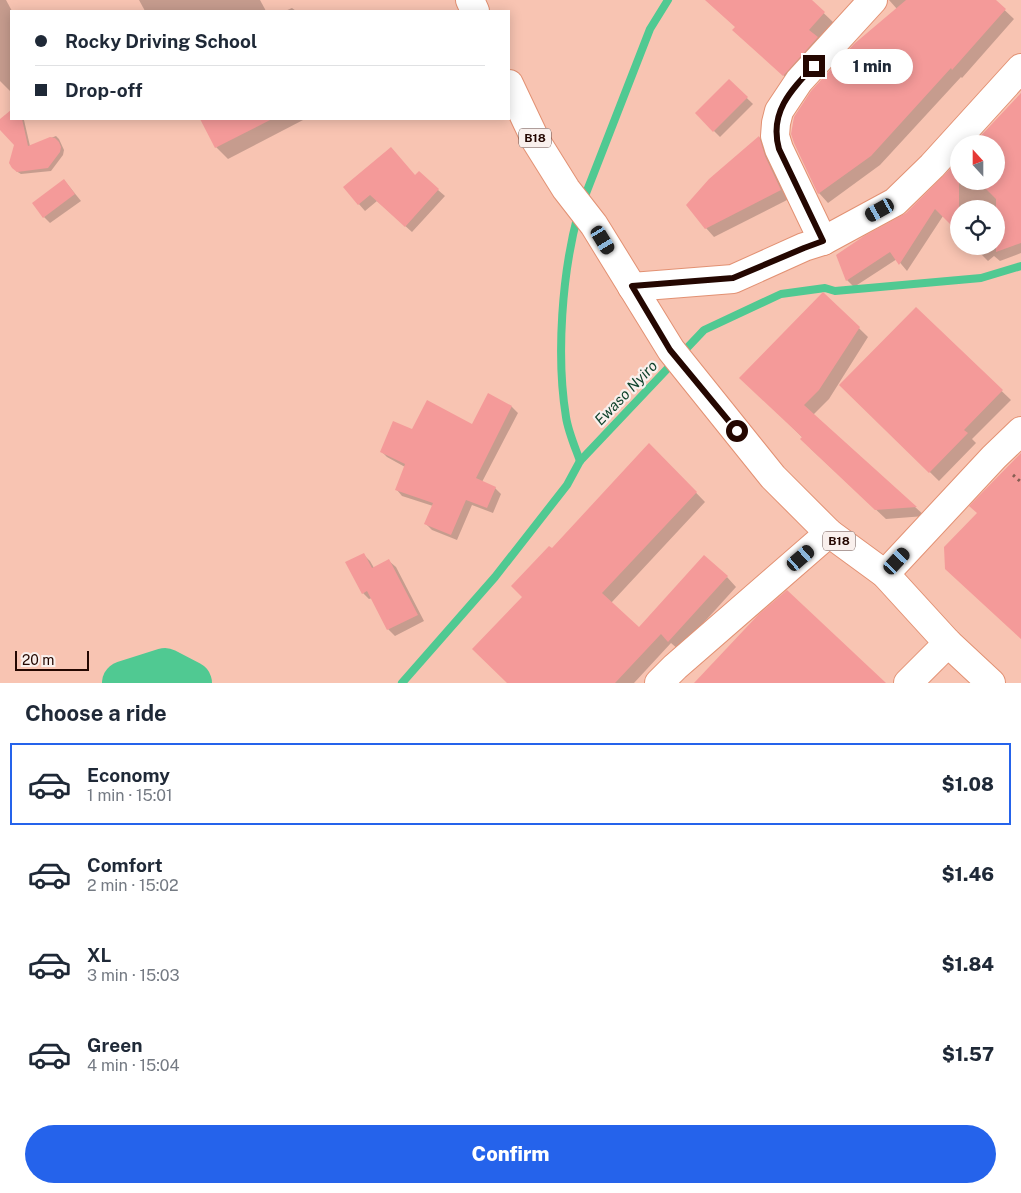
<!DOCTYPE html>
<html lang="en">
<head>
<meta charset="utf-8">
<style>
	:root { --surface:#fff; --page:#f6f6f7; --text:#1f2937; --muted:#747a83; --line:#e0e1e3; --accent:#2563eb }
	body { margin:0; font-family:"Public Sans",sans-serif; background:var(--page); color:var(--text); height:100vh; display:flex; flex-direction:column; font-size:19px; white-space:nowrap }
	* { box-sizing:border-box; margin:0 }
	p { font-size:16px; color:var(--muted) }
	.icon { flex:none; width:28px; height:28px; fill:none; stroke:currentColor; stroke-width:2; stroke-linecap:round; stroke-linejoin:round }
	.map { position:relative; height:683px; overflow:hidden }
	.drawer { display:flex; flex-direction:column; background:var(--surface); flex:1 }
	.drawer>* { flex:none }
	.hud { position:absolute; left:10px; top:10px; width:500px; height:110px; border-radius:0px; box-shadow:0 2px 12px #0003; display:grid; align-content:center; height:110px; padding:0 25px; background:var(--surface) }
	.needle { width:32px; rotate:339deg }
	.tools { position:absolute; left:950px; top:135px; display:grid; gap:10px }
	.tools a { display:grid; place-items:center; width:55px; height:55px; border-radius:50%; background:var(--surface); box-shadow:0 2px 12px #0003; font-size:25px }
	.scale { position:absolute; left:15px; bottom:12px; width:74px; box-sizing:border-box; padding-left:5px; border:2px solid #240701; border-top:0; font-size:14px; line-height:18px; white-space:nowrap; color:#240701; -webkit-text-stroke:4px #f9f0ed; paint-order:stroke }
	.end { position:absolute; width:22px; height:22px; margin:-11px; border:6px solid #240701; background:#fff; box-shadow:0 0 0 2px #fff }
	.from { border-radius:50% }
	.bubble { position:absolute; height:35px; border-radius:18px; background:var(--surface); box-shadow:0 2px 12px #0003; font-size:16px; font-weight:800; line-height:35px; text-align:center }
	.car { position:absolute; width:15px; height:30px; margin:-15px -8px; border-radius:6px; box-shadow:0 0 4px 1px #0007; background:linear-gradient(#222 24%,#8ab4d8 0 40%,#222 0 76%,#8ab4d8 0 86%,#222 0) }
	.hud b { display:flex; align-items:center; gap:18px; height:48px; font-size:19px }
	.hud b+b { border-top:1px solid var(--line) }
	.hud i { width:12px; height:12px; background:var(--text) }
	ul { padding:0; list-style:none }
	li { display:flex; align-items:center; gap:15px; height:82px; margin:0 10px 8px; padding:0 15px; border:2px solid transparent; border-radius:0px }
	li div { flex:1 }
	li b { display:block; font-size:19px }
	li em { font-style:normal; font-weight:800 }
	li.current { border-color:var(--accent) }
	li>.icon { width:45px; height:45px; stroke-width:1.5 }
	h2 { padding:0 25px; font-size:22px; line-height:60px }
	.cta { display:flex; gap:10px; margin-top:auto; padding:10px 25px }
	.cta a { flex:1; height:58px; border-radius:30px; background:var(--accent); color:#fff; font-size:20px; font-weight:800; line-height:58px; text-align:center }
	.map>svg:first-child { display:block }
</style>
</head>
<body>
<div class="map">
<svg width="1021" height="683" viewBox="0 0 1021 683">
	<rect width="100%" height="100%" fill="#f8c4b2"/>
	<g fill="#0003">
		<polygon points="0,0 6,0 12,11 11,92 0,81"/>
		<polygon points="139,0 260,0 266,11 145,11"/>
		<polygon points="706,0 810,0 834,23 794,85 744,39 736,27"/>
		<polygon points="889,0 994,0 1014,19 962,78 961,77 880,165 828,203 819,193 897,9"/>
		<polygon points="292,8 296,11 285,11"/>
		<polygon points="729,81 753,104 720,137 696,113"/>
		<polygon points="1021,93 1021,253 1000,261 994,256 988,261 973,246 996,246 996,209 959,209 943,216 907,271 897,259 854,287 847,280 907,214 959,181 996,181"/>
		<polygon points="11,111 11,119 24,120 30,146 56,136 59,139 64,150 63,155 51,171 21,174 16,171 15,144 2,119"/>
		<polygon points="201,119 305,119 228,159 216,147"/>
		<polygon points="759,137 768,146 789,199 714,237 706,228 710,180"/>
		<polygon points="415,176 438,190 445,196 412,232 377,201 365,211 344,187"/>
		<polygon points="64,180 81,201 50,223 44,217"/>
		<polygon points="823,293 868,337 829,399 813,415 925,516 886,519 811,449 803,438 751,387"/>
		<polygon points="916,309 1011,400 972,439 976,443 939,481 841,385"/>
		<polygon points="488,395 512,407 518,413 482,482 495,488 501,494 493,513 472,505 457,540 432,530 426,524 433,506 402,496 397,490 405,467 387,457 381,451 412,431 472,426"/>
		<polygon points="649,444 705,502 611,603 639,629 727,577 736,587 679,650 671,643 634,683 508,683 524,597 552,550"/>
		<polygon points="363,554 370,561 374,568 389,561 396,567 424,621 395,636 388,629 372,598 369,599 363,593"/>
	</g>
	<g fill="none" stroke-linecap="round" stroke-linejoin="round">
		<g stroke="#50c992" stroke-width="8">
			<polyline points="583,201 650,29 668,0"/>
			<path d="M578,214C562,274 556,356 566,417C568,431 575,447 580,461"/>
			<polyline points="402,683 495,577 567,485 580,461 704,330 781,294 825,288 835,291 981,278 1021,266"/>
		</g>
		<polyline stroke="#50c992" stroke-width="44" points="124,683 165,670 190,683"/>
	</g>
	<g fill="#f49a99">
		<polygon points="705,0 812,0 825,12 809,30 818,37 783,76 732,30 735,27"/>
		<polygon points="906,0 996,0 1006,9 952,70 951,68 871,156 818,194 794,143 791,134 794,117 811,91 854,44"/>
		<polygon points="729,79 748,97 713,132 695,113"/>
		<polygon points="1021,93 1021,243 996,252 996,199 978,181 996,181 996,144 973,144"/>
		<polygon points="11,110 11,119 22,119 28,146 50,137 55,138 59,142 61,147 60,152 48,168 17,172 12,168 9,163 14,145 0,130 0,119"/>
		<polygon points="200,119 272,119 215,148"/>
		<polygon points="759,136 765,156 781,190 705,229 686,205 709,179"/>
		<polygon points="391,147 415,175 419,171 439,189 405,227 370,195 358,205 343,187"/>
		<polygon points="959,160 959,233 935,209 899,265 890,252 846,281 836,255 864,236 906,213"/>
		<polygon points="64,179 75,194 43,218 32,203"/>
		<polygon points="823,292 860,327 819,390 804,405 917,507 875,510 800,439 802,437 739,378"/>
		<polygon points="916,307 1003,390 964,430 968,433 929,473 839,385"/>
		<polygon points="488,393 512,406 476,478 496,487 487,508 466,500 451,535 424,524 433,503 395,490 405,464 380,452 393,421 412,429 427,400 472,424"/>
		<polygon points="649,443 697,492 602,593 639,627 704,555 728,576 668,642 661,634 615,683 507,683 472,649 522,597 511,586 549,546 552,548"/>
		<polygon points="1021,453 1021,639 945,569 944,547 977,513 969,506"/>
		<polygon points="364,553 372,568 389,559 418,615 387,630 367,591 362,594 345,562"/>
		<polygon points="787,590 886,683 694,683 759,614"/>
	</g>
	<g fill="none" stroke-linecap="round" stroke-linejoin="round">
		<g stroke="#e29173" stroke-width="30">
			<g id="minor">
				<polyline points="823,241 779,149 775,136 776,123 779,111 799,81 873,0"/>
				<polyline points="885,574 994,457 1021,431"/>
				<polyline points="659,683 675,667 829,533"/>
				<polyline points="908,683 948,643"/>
			</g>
		</g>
		<g stroke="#e29173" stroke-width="30">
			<polyline id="major" points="632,287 733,279 804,247 823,241 895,202 932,166 1021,68"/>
		</g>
		<g stroke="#e29173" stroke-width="30">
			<g id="highway">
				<polyline points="470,0 475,11"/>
				<polyline points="509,84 536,141 566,189 594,225 671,350 773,477 829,533 885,574 948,643 991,683"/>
			</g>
		</g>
		<polyline stroke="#865e53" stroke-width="3" stroke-dasharray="2.5 4" stroke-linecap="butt" points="1013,475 1021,482"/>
		<use href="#minor" stroke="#fff" stroke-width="28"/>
		<use href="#major" stroke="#fff" stroke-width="28"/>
		<use href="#highway" stroke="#fff" stroke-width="28"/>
	</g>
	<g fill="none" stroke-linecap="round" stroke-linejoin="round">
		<path stroke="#240701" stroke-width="6" d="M737,431L670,350L632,286L733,278L804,248L823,241L779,149C769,113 790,91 814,66"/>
	</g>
	<g text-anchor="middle" stroke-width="4.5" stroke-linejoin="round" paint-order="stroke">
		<g fill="#f9f0ed" stroke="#644d48" stroke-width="1">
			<rect x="519" y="128.5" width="32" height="19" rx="4"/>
			<rect x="823" y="531.5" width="32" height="19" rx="4"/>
		</g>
		<g font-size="12" font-weight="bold" fill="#240701">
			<text x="535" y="142">B18</text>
			<text x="839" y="545">B18</text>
		</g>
		<g font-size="15" font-style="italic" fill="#11442e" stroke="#f9f0ed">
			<text transform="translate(626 393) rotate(-46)" y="5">Ewaso Nyiro</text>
		</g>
	</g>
</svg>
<div class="tools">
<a><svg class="needle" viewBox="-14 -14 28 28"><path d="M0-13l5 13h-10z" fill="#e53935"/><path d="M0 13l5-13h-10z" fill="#747a83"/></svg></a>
<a><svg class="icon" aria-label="locate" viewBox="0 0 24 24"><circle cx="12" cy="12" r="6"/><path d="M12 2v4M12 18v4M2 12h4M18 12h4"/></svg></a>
</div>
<div class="scale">20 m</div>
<i class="end from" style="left:737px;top:431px"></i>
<i class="end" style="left:814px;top:66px"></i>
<div class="bubble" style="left:831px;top:49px;width:82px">1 min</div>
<i class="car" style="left:880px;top:210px;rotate:241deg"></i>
<i class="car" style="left:603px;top:240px;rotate:149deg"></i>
<i class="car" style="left:801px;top:558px;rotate:49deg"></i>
<i class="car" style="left:897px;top:561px;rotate:43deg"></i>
<div class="hud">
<b><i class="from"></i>Rocky Driving School</b>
<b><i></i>Drop-off</b>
</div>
</div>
<section class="drawer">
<h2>Choose a ride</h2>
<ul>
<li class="current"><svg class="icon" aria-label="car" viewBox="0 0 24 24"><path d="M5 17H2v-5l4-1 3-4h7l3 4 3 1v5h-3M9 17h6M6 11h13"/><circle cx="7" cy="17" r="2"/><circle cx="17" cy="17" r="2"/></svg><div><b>Economy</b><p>1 min · 15:01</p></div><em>$1.08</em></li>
<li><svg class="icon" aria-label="car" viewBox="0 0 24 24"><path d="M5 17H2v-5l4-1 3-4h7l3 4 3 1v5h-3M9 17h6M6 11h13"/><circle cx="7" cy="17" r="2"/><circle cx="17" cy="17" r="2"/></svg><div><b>Comfort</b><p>2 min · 15:02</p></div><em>$1.46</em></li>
<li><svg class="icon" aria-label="car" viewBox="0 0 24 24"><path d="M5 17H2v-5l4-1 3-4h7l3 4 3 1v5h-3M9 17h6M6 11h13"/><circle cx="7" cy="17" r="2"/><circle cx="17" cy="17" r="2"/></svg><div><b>XL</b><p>3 min · 15:03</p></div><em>$1.84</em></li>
<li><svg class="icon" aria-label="car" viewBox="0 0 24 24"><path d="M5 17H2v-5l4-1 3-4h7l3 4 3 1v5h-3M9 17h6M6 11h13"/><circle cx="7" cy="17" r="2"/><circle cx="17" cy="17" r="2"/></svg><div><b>Green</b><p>4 min · 15:04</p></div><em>$1.57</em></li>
</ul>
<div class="cta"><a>Confirm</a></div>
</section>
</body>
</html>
